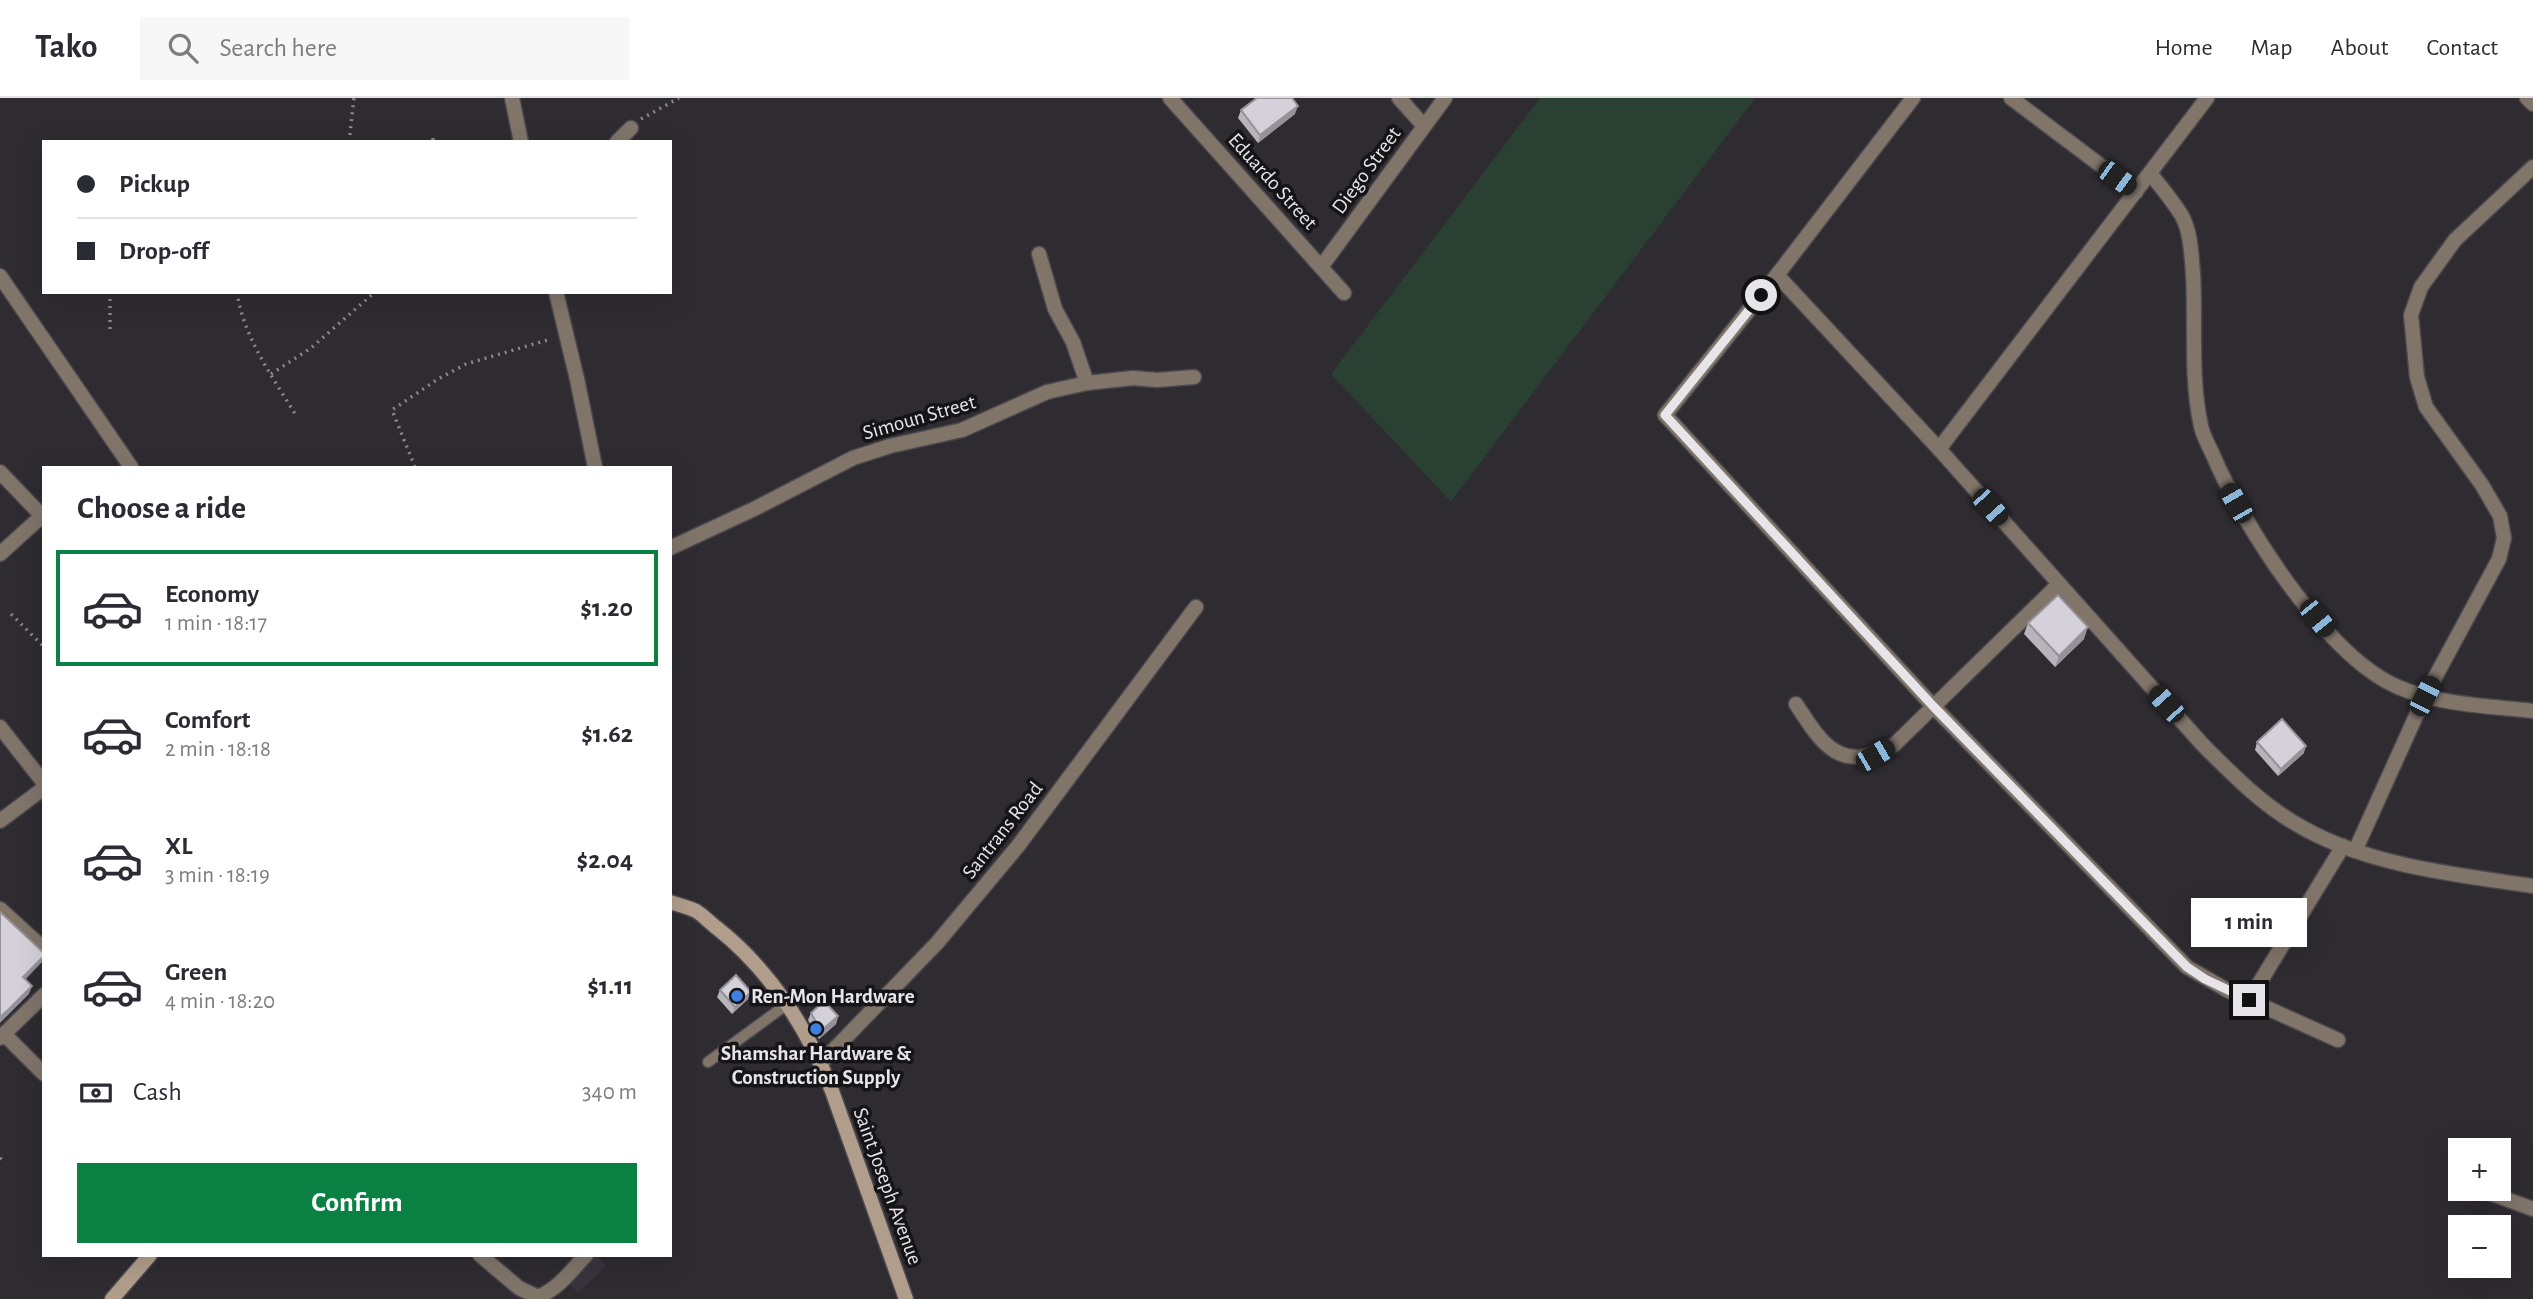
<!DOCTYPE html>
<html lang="en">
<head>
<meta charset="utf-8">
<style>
	:root { --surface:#fff; --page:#f7f7f7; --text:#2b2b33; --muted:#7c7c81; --line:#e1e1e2; --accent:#0b8043 }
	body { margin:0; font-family:"Alegreya Sans",sans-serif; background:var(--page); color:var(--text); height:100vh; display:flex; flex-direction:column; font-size:26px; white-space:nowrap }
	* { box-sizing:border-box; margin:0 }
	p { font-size:23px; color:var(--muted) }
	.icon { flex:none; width:38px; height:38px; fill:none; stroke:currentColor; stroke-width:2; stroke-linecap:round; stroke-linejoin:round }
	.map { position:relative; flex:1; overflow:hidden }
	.panel { position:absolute; left:42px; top:368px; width:630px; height:791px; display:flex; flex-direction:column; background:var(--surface); border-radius:0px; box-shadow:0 7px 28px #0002 }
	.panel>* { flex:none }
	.banner { position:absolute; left:42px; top:42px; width:630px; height:154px; border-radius:0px; box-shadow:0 7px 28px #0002; display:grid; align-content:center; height:154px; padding:0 35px; background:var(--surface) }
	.controls { position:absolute; left:2448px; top:1040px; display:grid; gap:14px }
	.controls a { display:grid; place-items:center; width:63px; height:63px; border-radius:0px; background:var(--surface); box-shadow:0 7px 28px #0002; font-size:35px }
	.end { position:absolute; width:32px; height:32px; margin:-16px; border:9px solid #e7e5e9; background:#111; box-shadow:0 0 0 4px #111 }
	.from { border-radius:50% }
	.bubble { position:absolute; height:49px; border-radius:0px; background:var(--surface); box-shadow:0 7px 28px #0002; font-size:23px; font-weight:700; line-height:49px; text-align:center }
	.car { position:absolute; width:21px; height:42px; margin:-21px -10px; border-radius:9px; box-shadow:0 0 5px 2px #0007; background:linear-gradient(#222 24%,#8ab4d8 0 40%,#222 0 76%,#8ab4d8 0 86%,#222 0) }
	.banner b { display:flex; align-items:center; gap:24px; height:66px; font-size:26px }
	.banner b+b { border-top:2px solid var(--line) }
	.banner i { width:18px; height:18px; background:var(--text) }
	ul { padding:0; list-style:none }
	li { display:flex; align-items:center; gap:21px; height:116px; margin:0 14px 10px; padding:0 21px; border:4px solid transparent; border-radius:0px }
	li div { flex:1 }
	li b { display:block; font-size:26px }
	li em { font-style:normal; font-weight:700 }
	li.on { border-color:var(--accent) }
	li>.icon { width:63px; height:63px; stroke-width:1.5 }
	h2 { padding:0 35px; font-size:32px; line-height:84px }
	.pay { display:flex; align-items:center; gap:18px; height:77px; padding:0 35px; font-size:26px }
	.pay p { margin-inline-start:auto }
	.action { display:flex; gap:14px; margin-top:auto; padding:14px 35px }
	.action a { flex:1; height:80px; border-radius:0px; background:var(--accent); color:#fff; font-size:28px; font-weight:700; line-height:80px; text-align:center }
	header { display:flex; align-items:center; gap:42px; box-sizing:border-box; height:98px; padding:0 35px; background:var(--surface); border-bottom:2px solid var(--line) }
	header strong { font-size:33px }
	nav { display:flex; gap:38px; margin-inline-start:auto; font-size:24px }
	.search { width:490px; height:63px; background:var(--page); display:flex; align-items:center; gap:18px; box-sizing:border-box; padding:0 24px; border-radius:0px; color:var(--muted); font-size:26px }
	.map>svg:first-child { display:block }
</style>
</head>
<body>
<header>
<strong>Tako</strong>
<div class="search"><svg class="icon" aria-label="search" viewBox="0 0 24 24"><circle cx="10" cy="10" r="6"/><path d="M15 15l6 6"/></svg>Search here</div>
<nav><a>Home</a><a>Map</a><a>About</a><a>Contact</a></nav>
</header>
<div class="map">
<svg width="2533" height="1201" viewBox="0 0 2533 1201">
	<rect width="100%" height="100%" fill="#2e2b31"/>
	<polygon fill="#39333e" points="589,1157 597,1157 606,1168 578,1195 565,1181"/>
	<polygon fill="#294032" points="1540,0 1755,0 1451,404 1331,276"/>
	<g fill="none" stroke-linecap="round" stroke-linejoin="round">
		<g stroke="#4c494e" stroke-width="13">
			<polyline id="service" points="708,964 786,907"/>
		</g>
		<g stroke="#4c494e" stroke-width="17">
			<g id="minor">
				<polyline points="512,0 521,44"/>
				<polyline points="1170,0 1344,195"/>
				<polyline points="1399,0 1424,28"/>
				<polyline points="1913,0 1777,177 1665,317 1933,608 2187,869 2227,892 2338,942"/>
				<polyline points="2011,0 2136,94"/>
				<polyline points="2527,0 2533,6"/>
				<polyline points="617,44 631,30"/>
				<path d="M2150,75C2161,89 2173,103 2182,118C2191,135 2191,155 2193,175C2196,225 2190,278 2201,328C2203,338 2209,348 2213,357C2242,426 2327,559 2398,589C2439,607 2489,608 2533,613"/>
				<polyline points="1039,156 1055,211 1073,244 1087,285"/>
				<polyline points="1321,169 1445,0"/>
				<path d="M1777,177L1939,351L2202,646C2233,677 2265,710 2305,731C2372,768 2458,777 2533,788"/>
				<polyline points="0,178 131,369"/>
				<polyline points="556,194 577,281 595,369"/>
				<polyline points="1939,351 2207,0"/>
				<polyline points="0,374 44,420"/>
				<polyline points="670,450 754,411 853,360 890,348 962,332 1047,294 1087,285 1133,280 1157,282 1194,279"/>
				<polyline points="0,456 42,418"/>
				<path d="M1796,606C1823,648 1841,676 1894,647L2059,486"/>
				<polyline points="0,629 44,685"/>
				<polyline points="0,723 44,690"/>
				<polyline points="2355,753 2425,598 2499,461 2504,440 2500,418 2482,387 2426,309 2417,279 2411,217 2421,189 2455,142 2533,69"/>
				<polyline points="0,811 44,851"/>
				<polyline points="2249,902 2343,748"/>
				<polyline points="4,936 44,976"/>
				<polyline points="0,940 44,897"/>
				<polyline points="821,965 937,845 1018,748 1196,509"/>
				<polyline points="2476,1090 2533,1111"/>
				<path d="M480,1157L519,1190L538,1199C558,1191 572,1172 586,1157"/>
			</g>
		</g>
		<g stroke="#4c494e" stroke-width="17">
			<g id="secondary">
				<path d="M670,804C678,807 688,809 696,813C703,817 710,825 717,830C770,872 808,931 832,993L906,1201"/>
				<polyline points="112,1201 150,1157"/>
			</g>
		</g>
		<g stroke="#8a878c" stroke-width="3.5" stroke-dasharray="2 5" stroke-linecap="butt">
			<polyline points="641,21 679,0"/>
			<polyline points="433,40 433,44"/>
			<polyline points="349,44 354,0"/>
			<polyline points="110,194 110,232"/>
			<path d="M237,194C243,239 274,281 297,319"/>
			<polyline points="271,276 311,250 375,194"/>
			<polyline points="415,369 392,312 438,281 466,266 551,241"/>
			<polyline points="11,516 44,549"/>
			<polyline points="0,1060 5,1064"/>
		</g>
		<use href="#service" stroke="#81756a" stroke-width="10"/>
		<use href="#minor" stroke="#81756a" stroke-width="14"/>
		<use href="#secondary" stroke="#b19d8c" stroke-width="14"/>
	</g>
	<g fill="#b7b4bb">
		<polygon points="1241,12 1295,16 1258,45 1238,20"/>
		<polygon points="2028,525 2084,541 2055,569 2024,536"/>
		<polygon points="2257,644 2304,655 2278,678 2255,652"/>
		<polygon points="720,892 748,901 732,916 717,899"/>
		<polygon points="811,915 838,918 836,926 819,941 808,922"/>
	</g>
	<g fill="#959299">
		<polygon points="1298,8 1295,16 1258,45 1260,37"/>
		<polygon points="2088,529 2084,541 2055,569 2059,558"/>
		<polygon points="2306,648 2304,655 2278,678 2281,671"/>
		<polygon points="44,858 42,864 20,887 23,879"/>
		<polygon points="32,888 29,896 0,925 0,919"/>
		<polygon points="751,894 748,901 732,916 735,909"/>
		<polygon points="838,918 836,926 819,941 821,933"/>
	</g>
	<g fill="#d5d1da" stroke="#959299" stroke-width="2">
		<polygon points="1257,0 1292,0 1298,8 1260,37 1241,12"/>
		<polygon points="2058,497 2088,529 2059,558 2028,525"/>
		<polygon points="2282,621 2306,648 2281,671 2257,644"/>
		<polygon points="0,814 44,855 44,858 23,879 32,888 9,911 0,919"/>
		<polygon points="736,877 751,894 735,909 720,892"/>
		<polygon points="824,903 838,918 821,933 811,915"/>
	</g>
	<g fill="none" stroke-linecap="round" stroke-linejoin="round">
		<polyline stroke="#e7e5e9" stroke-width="9" points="1761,197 1665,317 1933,608 2187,869 2205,881 2249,902"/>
	</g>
	<g fill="#3f7fe0" stroke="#151417" stroke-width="2.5">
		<circle cx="737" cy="898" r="7"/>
		<circle cx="816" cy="931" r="7"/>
	</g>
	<g text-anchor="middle" stroke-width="7" stroke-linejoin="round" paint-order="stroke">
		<g font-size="21" fill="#e7e5e9" stroke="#151417">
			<text transform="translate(1366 72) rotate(-54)" y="7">Diego Street</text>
			<text transform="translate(1273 83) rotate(48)" y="7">Eduardo Street</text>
			<text transform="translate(919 319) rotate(-16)" y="7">Simoun Street</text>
			<text transform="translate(1002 732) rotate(-52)" y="7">Santrans Road</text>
			<text transform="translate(888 1088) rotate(70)" y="7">Saint Joseph Avenue</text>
		</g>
		<g font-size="21" font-weight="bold" fill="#e7e5e9" stroke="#151417" text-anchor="start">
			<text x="751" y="905">Ren-Mon Hardware</text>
			<text x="816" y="962" text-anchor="middle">Shamshar Hardware &amp;<tspan x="816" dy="24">Construction Supply</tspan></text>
		</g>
	</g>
</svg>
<div class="controls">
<a>+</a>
<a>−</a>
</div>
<i class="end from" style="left:1761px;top:197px"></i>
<i class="end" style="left:2249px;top:902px"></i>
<div class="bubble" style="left:2191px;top:800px;width:116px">1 min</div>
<i class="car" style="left:2117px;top:80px;rotate:126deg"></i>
<i class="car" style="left:2236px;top:405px;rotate:330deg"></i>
<i class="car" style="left:1990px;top:409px;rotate:138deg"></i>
<i class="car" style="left:2317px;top:520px;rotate:141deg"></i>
<i class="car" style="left:2425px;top:598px;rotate:27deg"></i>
<i class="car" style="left:2166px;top:606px;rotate:318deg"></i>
<i class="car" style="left:1875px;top:657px;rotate:60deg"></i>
<div class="banner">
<b><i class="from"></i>Pickup</b>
<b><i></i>Drop-off</b>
</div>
<section class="panel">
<h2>Choose a ride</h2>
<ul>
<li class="on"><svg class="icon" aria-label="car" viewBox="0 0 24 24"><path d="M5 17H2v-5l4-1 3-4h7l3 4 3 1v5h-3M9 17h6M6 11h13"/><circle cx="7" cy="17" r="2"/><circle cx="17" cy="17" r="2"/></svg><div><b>Economy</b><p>1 min · 18:17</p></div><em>$1.20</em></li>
<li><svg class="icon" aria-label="car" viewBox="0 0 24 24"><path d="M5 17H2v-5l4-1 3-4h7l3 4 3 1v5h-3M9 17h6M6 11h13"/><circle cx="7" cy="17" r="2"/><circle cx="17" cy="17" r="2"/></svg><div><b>Comfort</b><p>2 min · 18:18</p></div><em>$1.62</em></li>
<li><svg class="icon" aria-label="car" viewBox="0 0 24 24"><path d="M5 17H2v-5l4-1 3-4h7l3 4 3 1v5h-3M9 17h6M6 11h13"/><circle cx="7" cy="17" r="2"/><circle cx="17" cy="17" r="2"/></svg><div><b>XL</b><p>3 min · 18:19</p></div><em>$2.04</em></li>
<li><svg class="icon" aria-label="car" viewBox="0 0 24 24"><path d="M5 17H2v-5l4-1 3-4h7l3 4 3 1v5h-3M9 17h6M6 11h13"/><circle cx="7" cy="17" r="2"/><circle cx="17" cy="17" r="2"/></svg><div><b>Green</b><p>4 min · 18:20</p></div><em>$1.11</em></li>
</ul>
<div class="pay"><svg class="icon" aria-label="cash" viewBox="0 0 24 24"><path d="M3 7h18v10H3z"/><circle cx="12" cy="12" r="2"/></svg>Cash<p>340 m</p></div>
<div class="action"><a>Confirm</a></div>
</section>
</div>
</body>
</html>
